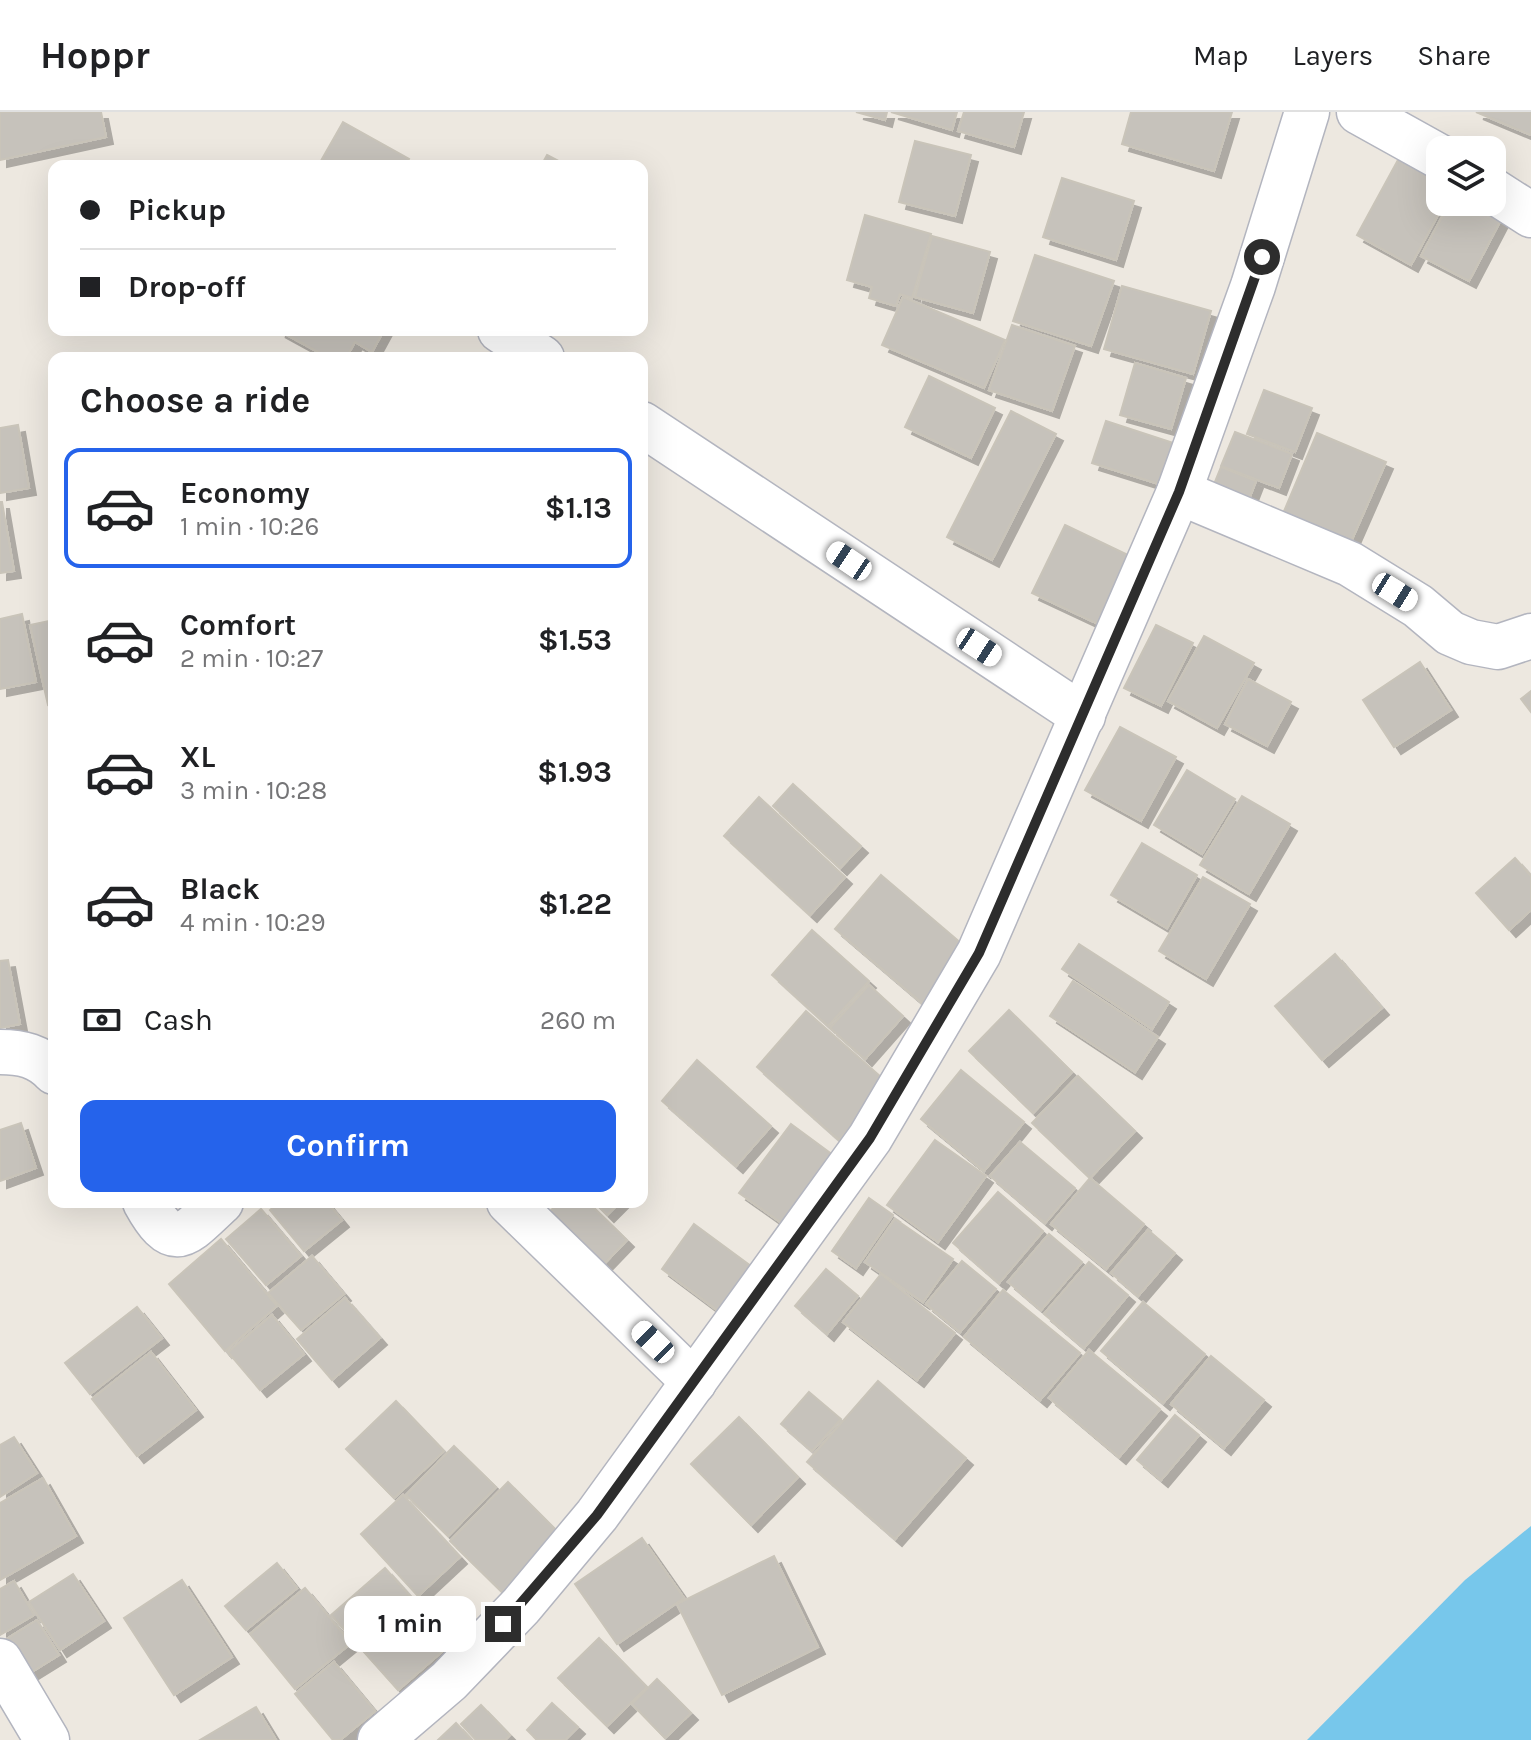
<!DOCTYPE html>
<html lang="en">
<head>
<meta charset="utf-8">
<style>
	:root { --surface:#fff; --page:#f6f6f6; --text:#202124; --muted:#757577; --line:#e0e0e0; --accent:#2563eb }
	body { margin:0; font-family:Karla,sans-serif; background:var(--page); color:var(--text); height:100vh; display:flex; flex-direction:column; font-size:30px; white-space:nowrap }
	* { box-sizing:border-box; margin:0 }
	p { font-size:26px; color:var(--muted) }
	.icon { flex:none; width:44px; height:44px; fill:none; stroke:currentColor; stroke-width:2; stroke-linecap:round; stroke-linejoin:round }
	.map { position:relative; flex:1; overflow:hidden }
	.drawer { position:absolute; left:48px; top:240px; width:600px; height:856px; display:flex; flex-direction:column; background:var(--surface); border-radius:16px; box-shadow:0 8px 32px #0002 }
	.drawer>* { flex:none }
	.banner { position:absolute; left:48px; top:48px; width:600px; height:176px; border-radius:16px; box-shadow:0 8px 32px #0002; display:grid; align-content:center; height:176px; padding:0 32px; background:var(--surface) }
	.tools { position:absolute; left:1426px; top:24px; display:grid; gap:16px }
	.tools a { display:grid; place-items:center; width:80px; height:80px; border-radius:16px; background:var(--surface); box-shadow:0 8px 32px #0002; font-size:40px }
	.end { position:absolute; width:36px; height:36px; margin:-18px; border:10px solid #2d2d2d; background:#fff; box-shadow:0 0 0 4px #fff }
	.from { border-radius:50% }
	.bubble { position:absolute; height:56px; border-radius:16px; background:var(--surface); box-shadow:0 8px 32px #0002; font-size:26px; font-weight:700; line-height:56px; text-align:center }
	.car { position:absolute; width:24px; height:48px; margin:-24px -12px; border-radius:10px; box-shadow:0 0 6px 2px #0007; background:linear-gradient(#fff 24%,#345 0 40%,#fff 0 76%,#345 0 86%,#fff 0) }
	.banner b { display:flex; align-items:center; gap:28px; height:76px; font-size:30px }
	.banner b+b { border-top:2px solid var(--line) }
	.banner i { width:20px; height:20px; background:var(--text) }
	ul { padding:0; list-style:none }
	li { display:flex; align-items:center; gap:24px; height:120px; margin:0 16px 12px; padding:0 16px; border:4px solid transparent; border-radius:16px }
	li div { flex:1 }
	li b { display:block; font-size:30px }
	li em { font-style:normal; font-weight:700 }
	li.current { border-color:var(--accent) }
	li>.icon { width:72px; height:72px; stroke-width:1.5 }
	h2 { padding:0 32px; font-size:36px; line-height:96px }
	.pay { display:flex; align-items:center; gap:20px; height:88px; padding:0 32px; font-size:30px }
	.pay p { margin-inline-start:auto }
	.primary-button { display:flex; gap:16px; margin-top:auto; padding:16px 32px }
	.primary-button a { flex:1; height:92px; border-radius:16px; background:var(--accent); color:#fff; font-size:32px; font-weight:700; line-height:92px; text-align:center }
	header { display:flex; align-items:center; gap:48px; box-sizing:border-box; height:112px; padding:0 40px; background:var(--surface); border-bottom:2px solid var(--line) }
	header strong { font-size:38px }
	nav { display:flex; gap:44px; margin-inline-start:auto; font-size:28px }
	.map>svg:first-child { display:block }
</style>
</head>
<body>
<header>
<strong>Hoppr</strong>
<nav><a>Map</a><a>Layers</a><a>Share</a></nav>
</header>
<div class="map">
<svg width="1531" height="1628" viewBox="0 0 1531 1628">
	<defs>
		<filter id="shadow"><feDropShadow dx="7" dy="7" stdDeviation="0" flood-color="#0004"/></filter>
	</defs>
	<rect width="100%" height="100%" fill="#ede8e0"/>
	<polygon fill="#77c7eb" points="1531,1414 1531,1628 1307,1628 1465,1468"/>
	<g fill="#c6c2bb" stroke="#c9c4b9" stroke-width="2" filter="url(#shadow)">
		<polygon points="0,0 101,0 106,25 0,48"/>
		<polygon points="856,0 887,0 885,8"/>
		<polygon points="891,0 957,0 952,18"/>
		<polygon points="964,0 1024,0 1014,35 958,19"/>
		<polygon points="1131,0 1232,0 1214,59 1122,32"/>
		<polygon points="1476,0 1531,0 1531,23"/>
		<polygon points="343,10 409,47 405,54 318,54"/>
		<polygon points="915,29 971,43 955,104 899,90"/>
		<polygon points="547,43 568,54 541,54"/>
		<polygon points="1399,46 1440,68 1440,90 1445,90 1411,153 1357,123"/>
		<polygon points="1062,66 1134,89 1116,148 1043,125"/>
		<polygon points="1450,90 1480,90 1504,102 1469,169 1421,144"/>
		<polygon points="865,103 931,122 912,186 900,182 896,194 869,186 872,175 847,168"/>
		<polygon points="932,124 990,140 973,201 915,185"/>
		<polygon points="1035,143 1114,169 1091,234 1013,209"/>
		<polygon points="1122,174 1211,199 1193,262 1104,237"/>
		<polygon points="903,185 1005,228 984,276 882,233"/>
		<polygon points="1012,213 1075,234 1052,299 989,278"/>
		<polygon points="278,218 384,218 372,240 355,230 346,246 329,246"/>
		<polygon points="1135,251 1186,266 1171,317 1120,303"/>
		<polygon points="929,264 995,296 971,346 905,315"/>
		<polygon points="1264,278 1312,296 1295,340 1247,322"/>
		<polygon points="1011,299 1056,322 992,448 947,425"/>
		<polygon points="1106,309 1176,332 1162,373 1092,351"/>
		<polygon points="18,313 29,376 0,381 0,316"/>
		<polygon points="1235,320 1292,342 1279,376 1221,354"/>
		<polygon points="1317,321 1386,350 1350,432 1282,404"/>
		<polygon points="1221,355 1256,369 1244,400 1208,387"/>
		<polygon points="0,390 2,390 14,459 0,461"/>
		<polygon points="1065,413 1130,444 1098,512 1032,481"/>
		<polygon points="22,502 36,570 0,577 0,507"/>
		<polygon points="54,508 54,591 48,593 30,513"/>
		<polygon points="1156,513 1193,531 1161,594 1124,576"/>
		<polygon points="1204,524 1254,551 1217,616 1168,589"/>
		<polygon points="1420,550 1451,598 1394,635 1363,588"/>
		<polygon points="1248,567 1291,590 1267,634 1225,612"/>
		<polygon points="1531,579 1531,600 1521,587"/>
		<polygon points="1120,615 1176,645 1141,709 1085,678"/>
		<polygon points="1187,658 1235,687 1202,742 1154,713"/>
		<polygon points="793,672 861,734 840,756 773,694"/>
		<polygon points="1242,684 1290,712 1249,782 1200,753"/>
		<polygon points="759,685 845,765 810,803 724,724"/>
		<polygon points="1142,731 1197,763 1167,816 1111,783"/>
		<polygon points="1515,746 1531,764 1531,798 1509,818 1476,781"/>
		<polygon points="881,763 968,837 922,891 835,817"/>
		<polygon points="1203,765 1250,792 1206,867 1159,839"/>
		<polygon points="812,818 869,869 828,914 772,863"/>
		<polygon points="1079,832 1169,890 1152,917 1062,857"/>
		<polygon points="1335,842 1382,896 1322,948 1275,894"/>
		<polygon points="8,848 20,912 0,916 0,849"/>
		<polygon points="1073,869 1158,925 1135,960 1050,904"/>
		<polygon points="869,873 903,904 865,947 830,916"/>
		<polygon points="1009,898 1072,960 1033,1001 969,939"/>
		<polygon points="806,899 889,972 839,1028 757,955"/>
		<polygon points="697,948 771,1014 736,1054 662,989"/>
		<polygon points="961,958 1024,1010 984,1059 921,1007"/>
		<polygon points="1078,964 1135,1019 1090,1066 1032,1011"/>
		<polygon points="21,1011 36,1056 0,1069 0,1018"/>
		<polygon points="791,1012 837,1046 786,1114 739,1081"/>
		<polygon points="935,1028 986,1064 938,1130 887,1093"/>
		<polygon points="1020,1030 1075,1076 1045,1111 990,1064"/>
		<polygon points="1090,1066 1144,1112 1106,1157 1051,1112"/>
		<polygon points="998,1080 1043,1119 999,1171 953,1131"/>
		<polygon points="869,1086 893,1103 856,1156 832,1139"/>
		<polygon points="279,1090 327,1090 342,1108 304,1139 270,1098"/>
		<polygon points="560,1090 588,1090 627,1128 602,1154 548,1101"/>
		<polygon points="594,1090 620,1090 607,1103"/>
		<polygon points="261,1097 301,1144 266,1173 226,1127"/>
		<polygon points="895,1107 953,1147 923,1190 865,1150"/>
		<polygon points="694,1112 759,1160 725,1204 662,1157"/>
		<polygon points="1148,1118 1175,1141 1138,1184 1111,1161"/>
		<polygon points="1049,1122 1082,1150 1041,1198 1008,1170"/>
		<polygon points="221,1127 277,1194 225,1239 169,1172"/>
		<polygon points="312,1144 344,1182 301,1218 268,1181"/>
		<polygon points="962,1149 996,1177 960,1220 926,1192"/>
		<polygon points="1089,1150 1128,1183 1084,1236 1044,1202"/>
		<polygon points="826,1157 858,1184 827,1222 795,1194"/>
		<polygon points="881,1162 955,1221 917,1268 843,1210"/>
		<polygon points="1003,1178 1080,1241 1040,1288 964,1225"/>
		<polygon points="345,1186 380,1226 332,1268 297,1227"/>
		<polygon points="1143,1190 1205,1242 1163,1291 1101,1239"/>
		<polygon points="137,1195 162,1226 90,1282 65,1251"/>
		<polygon points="272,1203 304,1242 260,1278 228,1240"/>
		<polygon points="1089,1238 1160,1297 1119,1345 1049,1286"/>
		<polygon points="151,1240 196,1298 137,1344 92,1287"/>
		<polygon points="1211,1244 1264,1288 1224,1336 1171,1292"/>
		<polygon points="878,1269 966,1346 895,1427 807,1350"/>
		<polygon points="809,1280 841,1307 812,1339 781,1312"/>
		<polygon points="396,1289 444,1339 394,1386 346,1337"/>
		<polygon points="1175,1303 1199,1323 1161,1368 1137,1348"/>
		<polygon points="739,1305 798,1365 751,1413 691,1352"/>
		<polygon points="14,1325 37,1361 0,1385 0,1333"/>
		<polygon points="454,1334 496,1375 448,1424 406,1383"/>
		<polygon points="43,1366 76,1424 0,1468 0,1391"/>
		<polygon points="508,1370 561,1423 503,1481 450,1429"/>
		<polygon points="403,1383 460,1445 418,1484 361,1422"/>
		<polygon points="642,1426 684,1486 617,1532 575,1472"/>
		<polygon points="774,1444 818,1535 722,1583 677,1492"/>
		<polygon points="277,1451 297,1476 246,1518 225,1494"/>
		<polygon points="385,1456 452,1531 398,1578 331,1503"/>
		<polygon points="73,1462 104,1509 60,1538 29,1490"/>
		<polygon points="182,1468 232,1545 174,1583 124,1506"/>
		<polygon points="14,1469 34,1503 0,1523 0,1477"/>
		<polygon points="305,1476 351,1531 295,1577 250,1522"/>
		<polygon points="37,1508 59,1543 20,1567 0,1531"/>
		<polygon points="599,1526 647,1575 607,1614 558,1566"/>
		<polygon points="334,1550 375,1599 340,1628 333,1628 295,1582"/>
		<polygon points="657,1567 691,1601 665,1626 632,1592"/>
		<polygon points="552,1591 578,1615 565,1628 537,1628 527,1618"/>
		<polygon points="481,1593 510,1623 505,1628 476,1628 461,1612"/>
		<polygon points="256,1595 276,1628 200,1628"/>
		<polygon points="456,1611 472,1628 438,1628"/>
	</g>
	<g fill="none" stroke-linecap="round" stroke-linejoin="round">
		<g stroke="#b3b5bf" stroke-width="47">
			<g id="minor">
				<polyline points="1359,0 1440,45"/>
				<polyline points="1492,78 1531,103"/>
				<polyline points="500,218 542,246"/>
				<polyline points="642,312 1083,604"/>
				<polyline points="1179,380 1350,452 1418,494 1450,521 1471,530 1498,535 1531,524"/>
				<path d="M0,940C22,940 39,944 54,960"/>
				<path d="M145,1090C174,1143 186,1122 221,1090"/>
				<polyline points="509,1090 694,1270"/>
				<polyline points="0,1549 47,1628"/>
			</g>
		</g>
		<g stroke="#b3b5bf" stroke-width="47">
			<polyline id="tertiary" points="380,1628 449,1569 521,1494 597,1403 870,1026 979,841 1179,380 1253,174 1307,0"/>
		</g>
		<use href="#minor" stroke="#fff" stroke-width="44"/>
		<use href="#tertiary" stroke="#fff" stroke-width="44"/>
	</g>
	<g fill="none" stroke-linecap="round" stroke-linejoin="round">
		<polyline stroke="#2d2d2d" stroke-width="10" points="503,1512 597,1403 870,1026 979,841 1179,380 1262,145"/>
	</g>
</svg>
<div class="tools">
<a><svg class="icon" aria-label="layers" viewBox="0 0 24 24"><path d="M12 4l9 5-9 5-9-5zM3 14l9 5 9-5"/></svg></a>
</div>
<i class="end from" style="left:1262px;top:145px"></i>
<i class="end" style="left:503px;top:1512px"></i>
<div class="bubble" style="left:344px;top:1484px;width:132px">1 min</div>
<i class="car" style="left:849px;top:449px;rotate:304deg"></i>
<i class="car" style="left:1395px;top:480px;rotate:122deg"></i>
<i class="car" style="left:979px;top:535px;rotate:123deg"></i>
<i class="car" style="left:653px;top:1230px;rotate:314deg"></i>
<div class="banner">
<b><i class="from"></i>Pickup</b>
<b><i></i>Drop-off</b>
</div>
<section class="drawer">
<h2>Choose a ride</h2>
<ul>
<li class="current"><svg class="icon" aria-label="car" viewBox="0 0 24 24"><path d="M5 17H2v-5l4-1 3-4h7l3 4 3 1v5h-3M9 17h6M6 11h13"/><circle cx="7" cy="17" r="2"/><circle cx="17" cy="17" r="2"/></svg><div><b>Economy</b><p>1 min · 10:26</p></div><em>$1.13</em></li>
<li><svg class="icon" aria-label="car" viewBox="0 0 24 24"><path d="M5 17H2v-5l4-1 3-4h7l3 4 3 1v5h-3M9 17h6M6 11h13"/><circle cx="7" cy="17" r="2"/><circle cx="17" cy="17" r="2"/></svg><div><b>Comfort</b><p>2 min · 10:27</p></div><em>$1.53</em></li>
<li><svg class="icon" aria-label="car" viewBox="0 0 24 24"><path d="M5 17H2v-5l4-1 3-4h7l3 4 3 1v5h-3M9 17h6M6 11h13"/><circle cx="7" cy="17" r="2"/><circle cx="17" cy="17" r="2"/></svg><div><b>XL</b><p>3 min · 10:28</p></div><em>$1.93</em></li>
<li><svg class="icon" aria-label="car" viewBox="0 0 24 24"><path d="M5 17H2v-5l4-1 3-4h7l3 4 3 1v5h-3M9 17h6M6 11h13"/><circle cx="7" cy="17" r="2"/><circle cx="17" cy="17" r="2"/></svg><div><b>Black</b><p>4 min · 10:29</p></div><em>$1.22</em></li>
</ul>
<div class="pay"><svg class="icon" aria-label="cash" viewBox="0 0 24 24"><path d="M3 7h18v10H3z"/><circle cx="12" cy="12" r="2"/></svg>Cash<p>260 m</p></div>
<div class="primary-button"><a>Confirm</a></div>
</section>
</div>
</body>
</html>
